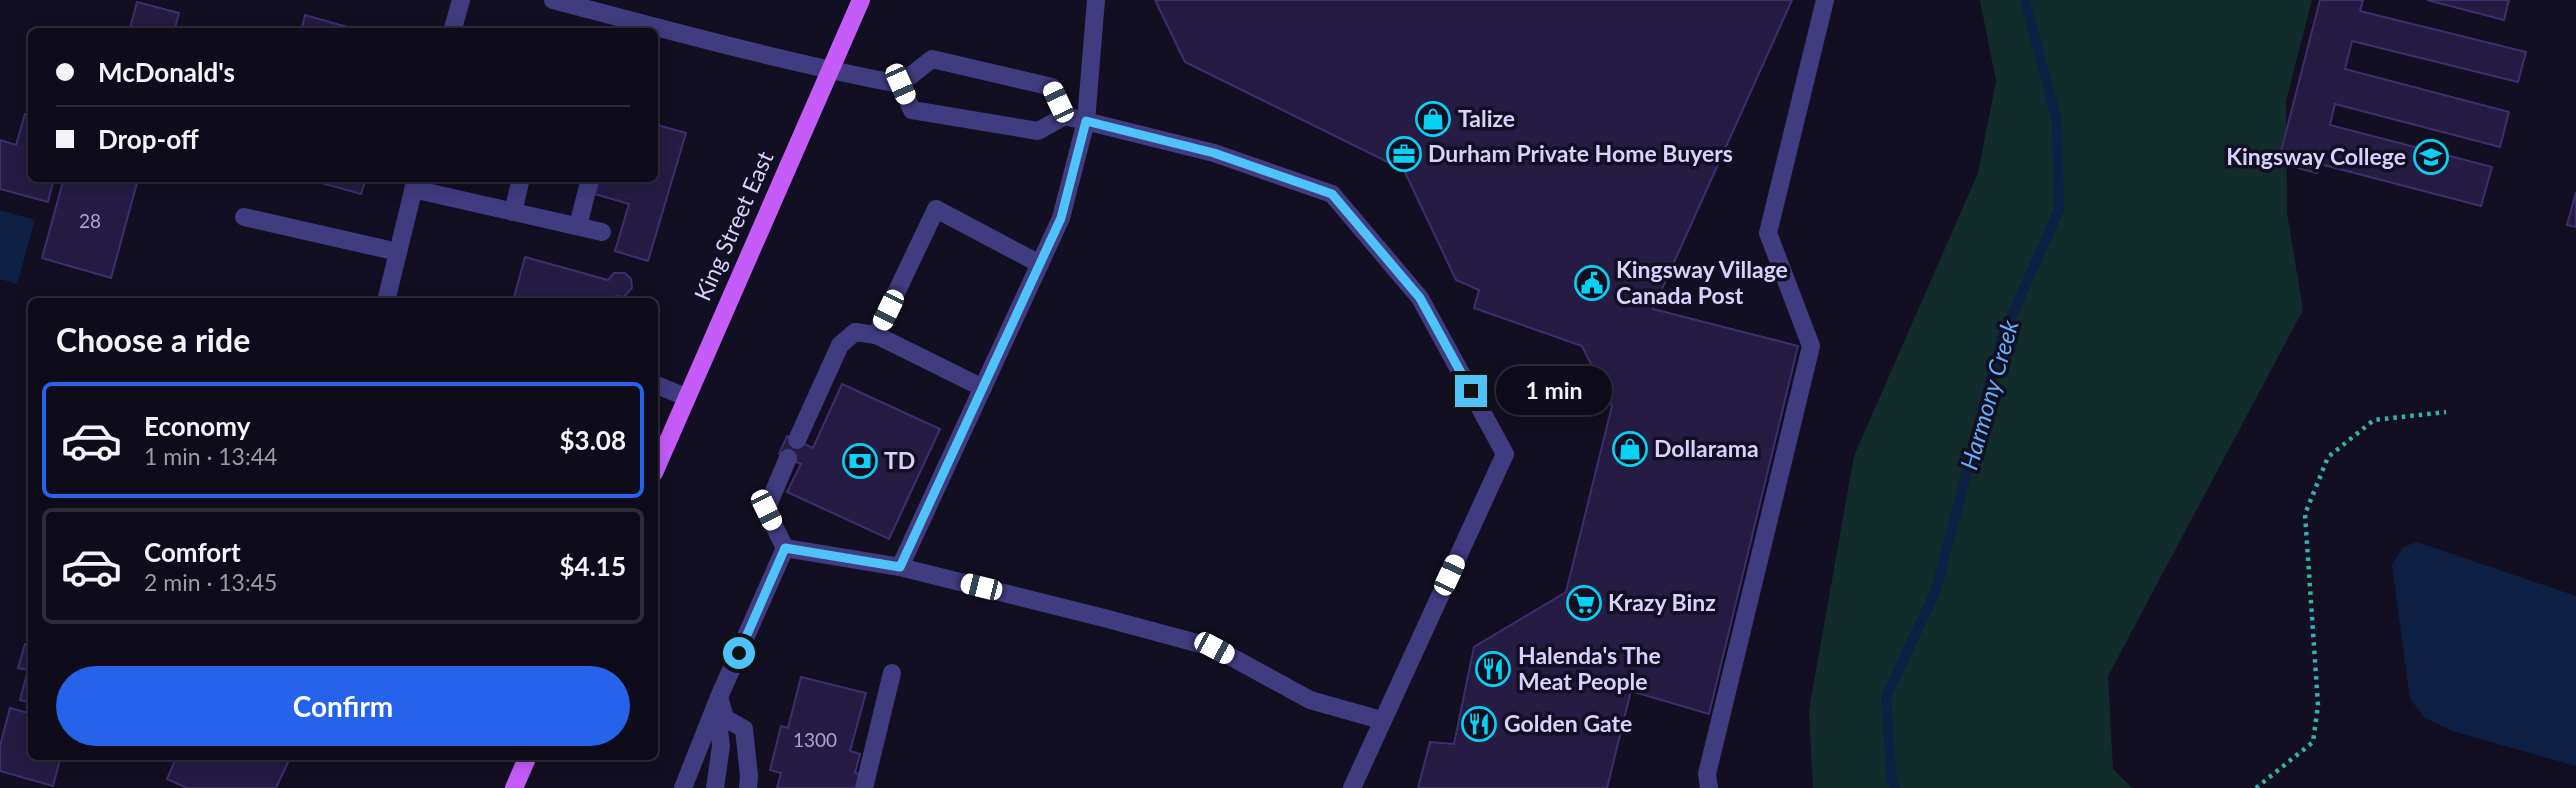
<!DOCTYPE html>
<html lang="en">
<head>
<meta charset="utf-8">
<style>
	:root { --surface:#0e0b1a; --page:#1c1927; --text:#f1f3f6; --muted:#9b9ba2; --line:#2e2b39; --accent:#2563eb }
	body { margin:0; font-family:Lato,sans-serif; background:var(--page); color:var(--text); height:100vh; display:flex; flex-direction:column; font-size:26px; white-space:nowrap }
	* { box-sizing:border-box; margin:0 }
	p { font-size:23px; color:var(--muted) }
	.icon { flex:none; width:38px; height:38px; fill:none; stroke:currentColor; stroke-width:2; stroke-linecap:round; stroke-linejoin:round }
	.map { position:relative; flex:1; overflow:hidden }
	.side { position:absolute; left:28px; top:298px; width:630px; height:462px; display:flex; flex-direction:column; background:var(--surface); border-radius:10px; box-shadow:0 4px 18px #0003,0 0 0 2px var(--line) }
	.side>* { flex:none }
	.top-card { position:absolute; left:28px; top:28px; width:630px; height:154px; border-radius:10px; box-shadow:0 4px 18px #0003,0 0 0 2px var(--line); display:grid; align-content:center; height:154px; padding:0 28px; background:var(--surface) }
	.end { position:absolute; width:32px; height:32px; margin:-16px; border:9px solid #4fc3f7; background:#111; box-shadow:0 0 0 4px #111 }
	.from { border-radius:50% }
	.bubble { position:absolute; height:49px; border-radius:24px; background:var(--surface); box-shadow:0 4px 18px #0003,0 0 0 2px var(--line); font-size:23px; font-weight:700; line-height:49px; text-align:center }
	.car { position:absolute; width:21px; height:42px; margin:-21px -10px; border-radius:9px; box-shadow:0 0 5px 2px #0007; background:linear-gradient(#fff 24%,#345 0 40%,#fff 0 76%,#345 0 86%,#fff 0) }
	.top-card b { display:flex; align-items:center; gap:24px; height:66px; font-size:26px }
	.top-card b+b { border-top:2px solid var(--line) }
	.top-card i { width:18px; height:18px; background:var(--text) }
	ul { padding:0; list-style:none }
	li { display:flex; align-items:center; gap:21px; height:116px; margin:0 14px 10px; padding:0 14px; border:4px solid var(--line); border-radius:10px }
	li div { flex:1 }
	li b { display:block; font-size:26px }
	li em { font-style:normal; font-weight:700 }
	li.active { border-color:var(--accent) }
	li>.icon { width:63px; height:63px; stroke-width:1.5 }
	h2 { padding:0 28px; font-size:32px; line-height:84px }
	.primary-button { display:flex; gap:14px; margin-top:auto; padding:14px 28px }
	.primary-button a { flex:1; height:80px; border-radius:42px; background:var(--accent); color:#fff; font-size:28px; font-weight:700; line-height:80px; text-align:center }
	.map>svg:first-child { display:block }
</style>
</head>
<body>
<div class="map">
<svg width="2576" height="788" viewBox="0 0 2576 788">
	<rect width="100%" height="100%" fill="#130f22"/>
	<polygon fill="#122c2c" points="1980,0 2312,0 2286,101 2287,213 2303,310 2108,676 2113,769 2132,788 1813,788 1809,710 1854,456 1978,173 1996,81"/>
	<g fill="#0d1f43">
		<polygon points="0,210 35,220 17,284 0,279"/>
		<polygon points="2417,542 2576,596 2576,766 2452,731 2425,718 2410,699 2392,565 2403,547"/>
	</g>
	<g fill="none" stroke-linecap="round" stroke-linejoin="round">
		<polyline stroke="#0d1f43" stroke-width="10" points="1895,788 1892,782 1886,697 1936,590 2001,340 2059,210 2057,121 2025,0"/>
	</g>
	<g fill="#251b43" stroke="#3d2e6e" stroke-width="2">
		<polygon points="1155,0 1792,0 1653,309 1798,346 1709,714 1631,691 1607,788 1418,788 1430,742 1454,744 1474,647 1566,592 1612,406 1582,346 1474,308 1479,290 1456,280 1404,170 1185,62"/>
		<polygon points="2320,0 2363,0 2360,11 2526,52 2518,82 2352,41 2345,69 2509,112 2500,147 2335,104 2330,125 2492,167 2481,206 2320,164 2317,173 2278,163"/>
		<polygon points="2427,0 2509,0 2504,20"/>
		<polygon points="137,2 179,13 174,32 129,32"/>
		<polygon points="305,15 365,32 301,32"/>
		<polygon points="25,114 32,115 32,178 54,178 48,202 0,189 0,140 16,145"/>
		<polygon points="654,124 686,133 648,261 615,251 629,204 595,194 600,178 654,178"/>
		<polygon points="64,178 119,178 137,183 111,278 42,258"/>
		<polygon points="304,178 366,178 361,194"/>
		<polygon points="2576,192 2576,227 2567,225"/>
		<polygon points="525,257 608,280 614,273 625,273 631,279 632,288 624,297 616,296 614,301 513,301"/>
		<polygon points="842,384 940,429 889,539 787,492 801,464 779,454 787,436 813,448"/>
		<polygon points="25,644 32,645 32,703 20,700 28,670 18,668"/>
		<polygon points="801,677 866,693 850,751 860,754 855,773 860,774 857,788 777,788 781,773 770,770 781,726 788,728"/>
		<polygon points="10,708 32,714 32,756 61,756 53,786 0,771 0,746"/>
		<polygon points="177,756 291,756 276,788 187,788 167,779"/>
	</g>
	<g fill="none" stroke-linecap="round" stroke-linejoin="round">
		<polyline stroke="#32b1ae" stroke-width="4.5" stroke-dasharray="3.5 5" stroke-linecap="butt" points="2256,788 2313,742 2318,705 2305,514 2328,457 2374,420 2446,412"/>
		<g stroke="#413b80" stroke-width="18">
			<path d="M553,0C668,30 783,62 900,84L932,59L1052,87L1065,116"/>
			<polyline points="452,32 461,0"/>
			<polyline points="900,84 912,110 1038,131 1065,116 1214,153 1332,194 1420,298 1505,454 1352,788"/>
			<polyline points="413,189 602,232"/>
			<polyline points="513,212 521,178"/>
			<polyline points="244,217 398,252"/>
			<polyline points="578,226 590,178"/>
			<polyline points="386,301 416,179"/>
			<polyline points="654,384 686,397"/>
			<polyline points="983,388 876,335 936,209 1040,264"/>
			<polyline points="797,440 840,345 855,332 876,335"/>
			<polyline points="785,548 900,567 1108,619 1215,648 1310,700 1381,720"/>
			<polyline points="900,567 1061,218 1086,121 1096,0"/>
			<polyline points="719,697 725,718 744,729 749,776 748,788"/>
			<polyline points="683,788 719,697 785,548 766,510 788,458"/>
			<polyline points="715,788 721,746 719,730 725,718"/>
			<polyline points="864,788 892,673"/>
			<polyline points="1709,788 1707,774 1811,346 1768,233 1825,0"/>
		</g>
		<g stroke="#c55cfa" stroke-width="18">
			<polyline points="654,473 861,0"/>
			<polyline points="514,788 528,756"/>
		</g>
	</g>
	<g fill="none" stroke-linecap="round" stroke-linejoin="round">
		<polyline stroke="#4fc3f7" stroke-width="9" points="739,653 785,548 900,567 1061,218 1086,121 1214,153 1332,194 1420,298 1471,391"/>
	</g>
	<defs>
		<g id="shop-ring" transform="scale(1.75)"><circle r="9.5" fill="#130f22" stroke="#08d2f3" stroke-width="1.5"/><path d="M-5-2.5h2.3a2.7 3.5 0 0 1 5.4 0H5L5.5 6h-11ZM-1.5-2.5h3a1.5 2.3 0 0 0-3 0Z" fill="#08d2f3"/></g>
		<g id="office-ring" transform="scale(1.75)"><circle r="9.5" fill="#130f22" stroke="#08d2f3" stroke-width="1.5"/><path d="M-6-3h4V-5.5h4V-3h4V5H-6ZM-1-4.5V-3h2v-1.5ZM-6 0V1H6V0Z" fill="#08d2f3"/></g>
		<g id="school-ring" transform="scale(1.75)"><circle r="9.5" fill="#130f22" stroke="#08d2f3" stroke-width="1.5"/><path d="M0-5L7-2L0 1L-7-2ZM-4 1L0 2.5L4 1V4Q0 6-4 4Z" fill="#08d2f3"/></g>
		<g id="civic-ring" transform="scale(1.75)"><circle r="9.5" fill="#130f22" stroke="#08d2f3" stroke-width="1.5"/><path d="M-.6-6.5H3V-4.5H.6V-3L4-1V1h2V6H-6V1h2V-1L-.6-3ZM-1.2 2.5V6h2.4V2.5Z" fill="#08d2f3"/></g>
		<g id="bank-ring" transform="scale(1.75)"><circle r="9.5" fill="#130f22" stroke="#08d2f3" stroke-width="1.5"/><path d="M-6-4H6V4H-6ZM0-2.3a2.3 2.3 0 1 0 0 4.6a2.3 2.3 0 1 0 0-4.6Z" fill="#08d2f3"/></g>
		<g id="supermarket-ring" transform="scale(1.75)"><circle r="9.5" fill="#130f22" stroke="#08d2f3" stroke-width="1.5"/><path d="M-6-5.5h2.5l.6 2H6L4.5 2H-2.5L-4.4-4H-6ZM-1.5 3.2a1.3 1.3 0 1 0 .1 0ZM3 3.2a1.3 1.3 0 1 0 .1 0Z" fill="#08d2f3"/></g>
		<g id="restaurant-ring" transform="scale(1.75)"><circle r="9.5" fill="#130f22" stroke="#08d2f3" stroke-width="1.5"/><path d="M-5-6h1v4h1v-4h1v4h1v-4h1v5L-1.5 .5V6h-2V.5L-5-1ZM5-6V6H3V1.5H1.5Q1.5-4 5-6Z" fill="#08d2f3"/></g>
	</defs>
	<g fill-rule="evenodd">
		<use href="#shop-ring" x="1433" y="119"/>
		<use href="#office-ring" x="1404" y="154"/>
		<use href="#school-ring" x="2431" y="157"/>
		<use href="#civic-ring" x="1592" y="283"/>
		<use href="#shop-ring" x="1630" y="449"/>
		<use href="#bank-ring" x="860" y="461"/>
		<use href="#supermarket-ring" x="1584" y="603"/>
		<use href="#restaurant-ring" x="1493" y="669"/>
		<use href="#restaurant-ring" x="1479" y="724"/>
	</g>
	<g text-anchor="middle" stroke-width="7" stroke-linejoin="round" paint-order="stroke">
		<g font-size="19" fill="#aba4cf">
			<text x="90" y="228">28</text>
			<text x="815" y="747">1300</text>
		</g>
		<g font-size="23" font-weight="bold" fill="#d8d1fe" stroke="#130f22" text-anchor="start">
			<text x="1458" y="127">Talize</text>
			<text x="1428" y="162">Durham Private Home Buyers</text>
			<text x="2406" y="165" text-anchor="end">Kingsway College</text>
			<text x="1616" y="278">Kingsway Village<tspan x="1616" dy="26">Canada Post</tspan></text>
			<text x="1654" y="457">Dollarama</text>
			<text x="884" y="469">TD</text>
			<text x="1608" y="611">Krazy Binz</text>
			<text x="1518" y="664">Halenda's The<tspan x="1518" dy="26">Meat People</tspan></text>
			<text x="1504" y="732">Golden Gate</text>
		</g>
		<g font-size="23" fill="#d8d1fe" stroke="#130f22">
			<text transform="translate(734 226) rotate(-66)" y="8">King Street East</text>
		</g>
		<g font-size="24" font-style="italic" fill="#63aefa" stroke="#130f22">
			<text transform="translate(1990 395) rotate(-74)" y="8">Harmony Creek</text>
		</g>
	</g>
</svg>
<i class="end from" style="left:739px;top:653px"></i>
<i class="end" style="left:1471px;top:391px"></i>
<div class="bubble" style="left:1496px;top:366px;width:116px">1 min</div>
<i class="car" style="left:900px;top:84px;rotate:156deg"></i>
<i class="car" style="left:1058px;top:102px;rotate:335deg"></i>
<i class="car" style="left:888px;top:310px;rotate:206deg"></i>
<i class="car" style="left:766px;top:510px;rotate:154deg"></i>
<i class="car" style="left:1449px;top:575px;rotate:25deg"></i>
<i class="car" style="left:981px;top:587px;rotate:284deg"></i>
<i class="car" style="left:1214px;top:648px;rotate:118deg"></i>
<div class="top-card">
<b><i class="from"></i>McDonald's</b>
<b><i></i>Drop-off</b>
</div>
<section class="side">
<h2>Choose a ride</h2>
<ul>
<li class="active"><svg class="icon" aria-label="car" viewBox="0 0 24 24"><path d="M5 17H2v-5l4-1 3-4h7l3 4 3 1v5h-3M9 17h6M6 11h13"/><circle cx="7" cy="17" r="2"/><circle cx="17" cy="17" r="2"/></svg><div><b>Economy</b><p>1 min · 13:44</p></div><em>$3.08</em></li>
<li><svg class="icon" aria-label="car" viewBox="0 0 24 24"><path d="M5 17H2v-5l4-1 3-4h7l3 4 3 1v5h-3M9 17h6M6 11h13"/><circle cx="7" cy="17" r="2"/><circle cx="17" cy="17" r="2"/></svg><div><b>Comfort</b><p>2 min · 13:45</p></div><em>$4.15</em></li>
</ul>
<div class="primary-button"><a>Confirm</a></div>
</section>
</div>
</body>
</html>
